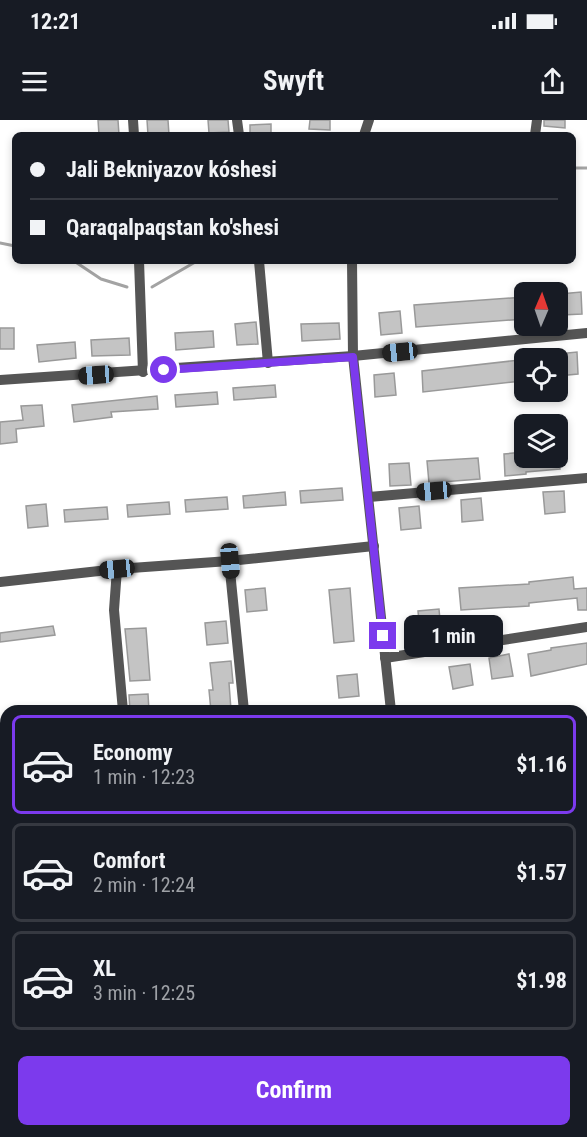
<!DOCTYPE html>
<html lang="en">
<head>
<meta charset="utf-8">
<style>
	:root { --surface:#171b24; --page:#20242c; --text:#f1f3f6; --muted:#9ea1a6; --line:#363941; --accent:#7c3aed }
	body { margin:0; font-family:"Roboto Condensed",sans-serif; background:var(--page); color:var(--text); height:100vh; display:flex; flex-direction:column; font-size:22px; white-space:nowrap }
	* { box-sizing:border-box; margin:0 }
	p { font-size:20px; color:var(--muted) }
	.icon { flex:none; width:33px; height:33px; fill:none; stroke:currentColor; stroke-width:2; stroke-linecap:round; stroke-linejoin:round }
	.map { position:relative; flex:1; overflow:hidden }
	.side { position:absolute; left:0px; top:585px; width:588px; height:432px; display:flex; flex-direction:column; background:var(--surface); border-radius:18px 18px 0 0; box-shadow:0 3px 9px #0003 }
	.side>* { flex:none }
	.hud { position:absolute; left:12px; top:12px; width:564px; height:132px; border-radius:9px; box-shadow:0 3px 9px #0003; display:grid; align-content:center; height:132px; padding:0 18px; background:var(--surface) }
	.needle { width:39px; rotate:2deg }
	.controls { position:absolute; left:514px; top:162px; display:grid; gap:12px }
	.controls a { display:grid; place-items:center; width:54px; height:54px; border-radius:9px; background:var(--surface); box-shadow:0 3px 9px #0003; font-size:30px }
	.end { position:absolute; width:27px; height:27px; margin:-14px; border:8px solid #7c3aed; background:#fff; box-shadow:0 0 0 3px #fff }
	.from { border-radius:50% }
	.bubble { position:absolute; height:42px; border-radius:9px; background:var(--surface); box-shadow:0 3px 9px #0003; font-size:20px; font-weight:700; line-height:42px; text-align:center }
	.car { position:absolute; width:18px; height:36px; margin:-18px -9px; border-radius:8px; box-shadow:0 0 4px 2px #0007; background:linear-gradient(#222 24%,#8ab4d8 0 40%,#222 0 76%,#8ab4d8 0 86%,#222 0) }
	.hud b { display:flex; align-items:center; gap:21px; height:57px; font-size:22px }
	.hud b+b { border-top:2px solid var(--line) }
	.hud i { width:15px; height:15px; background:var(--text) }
	ul { padding:10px 0 0; list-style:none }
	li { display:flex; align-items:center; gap:18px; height:99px; margin:0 12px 9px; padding:0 6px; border:3px solid var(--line); border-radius:9px }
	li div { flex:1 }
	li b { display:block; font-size:22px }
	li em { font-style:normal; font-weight:700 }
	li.on { border-color:var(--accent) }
	li>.icon { width:54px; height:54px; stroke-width:1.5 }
	.button { display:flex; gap:12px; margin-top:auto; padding:12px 18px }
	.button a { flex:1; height:69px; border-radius:9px; background:var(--accent); color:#fff; font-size:24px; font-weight:700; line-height:69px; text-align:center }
	.status { display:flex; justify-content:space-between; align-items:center; height:42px; padding:0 30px; background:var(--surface); direction:ltr }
	.status svg { height:16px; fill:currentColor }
	header { display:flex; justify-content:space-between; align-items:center; height:78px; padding:0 18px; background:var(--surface); font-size:27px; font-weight:700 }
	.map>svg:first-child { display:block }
</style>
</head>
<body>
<div class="status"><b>12:21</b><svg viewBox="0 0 49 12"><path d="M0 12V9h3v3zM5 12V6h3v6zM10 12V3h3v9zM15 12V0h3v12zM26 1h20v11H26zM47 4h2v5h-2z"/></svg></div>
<header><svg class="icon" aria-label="menu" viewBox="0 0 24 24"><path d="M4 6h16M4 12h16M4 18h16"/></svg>Swyft<svg class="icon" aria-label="share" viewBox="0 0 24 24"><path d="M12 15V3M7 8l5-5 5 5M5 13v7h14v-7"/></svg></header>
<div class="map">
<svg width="587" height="1017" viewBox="0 0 587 1017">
	<rect width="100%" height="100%" fill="#fff"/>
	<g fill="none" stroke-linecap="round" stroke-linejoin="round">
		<g stroke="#a3a3a3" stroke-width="3">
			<polyline points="573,48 587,48"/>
			<polyline points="0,123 15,126"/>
			<polyline points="74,141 101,159 127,167"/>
			<polyline points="152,167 197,141"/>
			<polyline points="582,845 587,843"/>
			<polyline points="0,960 6,959"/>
		</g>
	</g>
	<g fill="#c4c4c4" stroke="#999" stroke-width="1.5">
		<polygon points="98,0 118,0 119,15 99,15"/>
		<polygon points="147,0 168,0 169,15 148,15"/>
		<polygon points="208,0 228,0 229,12 209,13"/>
		<polygon points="310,0 330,0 330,10 309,9"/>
		<polygon points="544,0 565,0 565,8 544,6"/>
		<polygon points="271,4 271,15 250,15 250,5"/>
		<polygon points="581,172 582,194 562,195 560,174"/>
		<polygon points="525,177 525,199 416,207 414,185"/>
		<polygon points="400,191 402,213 381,215 379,193"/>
		<polygon points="256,202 258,224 237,225 235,204"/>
		<polygon points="339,203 340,219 302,221 301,204"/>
		<rect x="0" y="208" width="14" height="21"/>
		<polygon points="213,211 214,227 176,230 175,213"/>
		<polygon points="129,218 130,235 92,236 91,220"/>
		<polygon points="75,222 76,238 39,242 37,225"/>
		<polygon points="577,232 578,254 558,256 558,234"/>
		<polygon points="520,240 522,261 423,272 422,251"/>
		<polygon points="394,253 396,275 375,277 374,255"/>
		<polygon points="275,265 276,277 234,280 233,268"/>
		<polygon points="217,272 218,284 176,287 175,275"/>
		<polygon points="157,276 158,289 111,292 112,297 74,302 72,285"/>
		<polygon points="42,285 44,306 16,309 17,322 0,324 0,302 23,300 21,286"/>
		<polygon points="524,332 524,338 559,338 560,349 526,352 526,354 505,356 504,334"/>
		<polygon points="478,338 480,359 429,363 427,341"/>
		<polygon points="409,343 411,365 390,366 389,344"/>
		<polygon points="342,368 343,380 301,383 300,371"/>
		<polygon points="564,371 565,392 545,394 543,372"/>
		<polygon points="285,372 286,385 244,388 243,376"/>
		<polygon points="227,377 228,389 186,392 185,380"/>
		<polygon points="481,378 483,400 462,402 461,380"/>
		<polygon points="169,382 170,394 128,397 127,385"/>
		<polygon points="46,384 48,406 28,408 26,386"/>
		<polygon points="419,386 421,408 401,410 399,388"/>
		<polygon points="107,387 108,399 65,402 64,390"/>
		<polygon points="573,457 574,469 587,468 587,490 578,490 577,478 529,483 529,486 461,490 459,468 529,464 529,462"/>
		<polygon points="265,468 267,490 247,492 245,470"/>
		<polygon points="350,468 354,521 334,523 329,470"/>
		<polygon points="439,489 441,511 420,513 418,491"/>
		<polygon points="226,501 228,523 207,525 205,503"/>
		<polygon points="53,506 55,515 0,522 0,513"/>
		<polygon points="146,508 150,560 130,561 125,509"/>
		<polygon points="587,523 587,544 531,556 528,534 551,530 551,528"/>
		<polygon points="509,534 513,556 492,559 489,538"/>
		<polygon points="231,541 233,563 229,563 231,590 211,591 209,570 213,570 210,543"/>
		<polygon points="470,544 473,565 453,569 449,547"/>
		<polygon points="357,554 359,576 339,578 337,556"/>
		<polygon points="148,574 149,591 130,591 129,575"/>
	</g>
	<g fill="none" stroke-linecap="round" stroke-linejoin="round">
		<g stroke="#555" stroke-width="10">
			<polyline points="133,0 134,15"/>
			<polyline points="237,0 239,15"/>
			<polyline points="364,15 369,0"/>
			<polyline points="535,15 537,0"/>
			<polyline points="139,141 143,252"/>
			<polyline points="259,141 268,243"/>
			<polyline points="352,141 353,236 391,591"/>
			<polyline points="0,260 353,236 587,213"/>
			<polyline points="369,377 587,358"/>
			<polyline points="229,441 244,591"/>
			<polyline points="117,449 114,490 123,591"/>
			<polyline points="0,462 117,449 229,441 374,426"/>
			<polyline points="385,538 587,507"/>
			<polyline points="582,676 587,676"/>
			<polyline points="582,861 587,859"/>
			<polyline points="333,1011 353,1017"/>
			<polyline points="95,1017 108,1011"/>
			<polyline points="387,1017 389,1011"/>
		</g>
		<g stroke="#222" stroke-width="12">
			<polyline points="582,821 587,820"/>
			<polyline points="0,911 6,910"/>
		</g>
	</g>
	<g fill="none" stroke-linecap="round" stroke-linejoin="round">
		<polyline stroke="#7c3aed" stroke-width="8" points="164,250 353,237 383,516"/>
	</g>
</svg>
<div class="controls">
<a><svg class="needle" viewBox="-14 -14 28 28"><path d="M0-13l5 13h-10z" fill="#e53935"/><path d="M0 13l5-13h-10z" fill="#9ea1a6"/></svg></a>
<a><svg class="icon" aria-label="locate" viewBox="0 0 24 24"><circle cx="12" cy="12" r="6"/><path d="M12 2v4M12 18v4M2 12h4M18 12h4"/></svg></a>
<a><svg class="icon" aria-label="layers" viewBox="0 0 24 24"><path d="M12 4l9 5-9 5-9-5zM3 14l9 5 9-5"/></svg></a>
</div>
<i class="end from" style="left:164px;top:250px"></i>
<i class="end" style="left:383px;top:516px"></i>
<div class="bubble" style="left:404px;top:495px;width:99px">1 min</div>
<i class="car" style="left:400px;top:232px;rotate:264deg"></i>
<i class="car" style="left:96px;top:255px;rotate:266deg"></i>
<i class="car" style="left:434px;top:371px;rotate:265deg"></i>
<i class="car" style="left:230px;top:441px;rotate:175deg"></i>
<i class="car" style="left:117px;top:449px;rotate:264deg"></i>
<div class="hud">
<b><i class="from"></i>Jali Bekniyazov kóshesi</b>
<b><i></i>Qaraqalpaqstan ko'shesi</b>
</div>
<section class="side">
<ul>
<li class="on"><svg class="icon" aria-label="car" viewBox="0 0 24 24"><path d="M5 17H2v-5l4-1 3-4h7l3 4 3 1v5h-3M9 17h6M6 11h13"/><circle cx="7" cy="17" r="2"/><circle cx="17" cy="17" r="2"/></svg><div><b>Economy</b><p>1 min · 12:23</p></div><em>$1.16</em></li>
<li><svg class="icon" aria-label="car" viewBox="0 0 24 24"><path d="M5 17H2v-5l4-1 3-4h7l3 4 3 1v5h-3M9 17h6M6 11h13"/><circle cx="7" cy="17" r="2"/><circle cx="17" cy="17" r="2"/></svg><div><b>Comfort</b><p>2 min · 12:24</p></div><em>$1.57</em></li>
<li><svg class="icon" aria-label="car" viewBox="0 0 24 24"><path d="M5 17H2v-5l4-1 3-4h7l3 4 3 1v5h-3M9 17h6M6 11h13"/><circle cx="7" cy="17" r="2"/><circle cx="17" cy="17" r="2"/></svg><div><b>XL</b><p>3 min · 12:25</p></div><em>$1.98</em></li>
</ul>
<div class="button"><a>Confirm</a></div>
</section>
</div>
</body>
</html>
